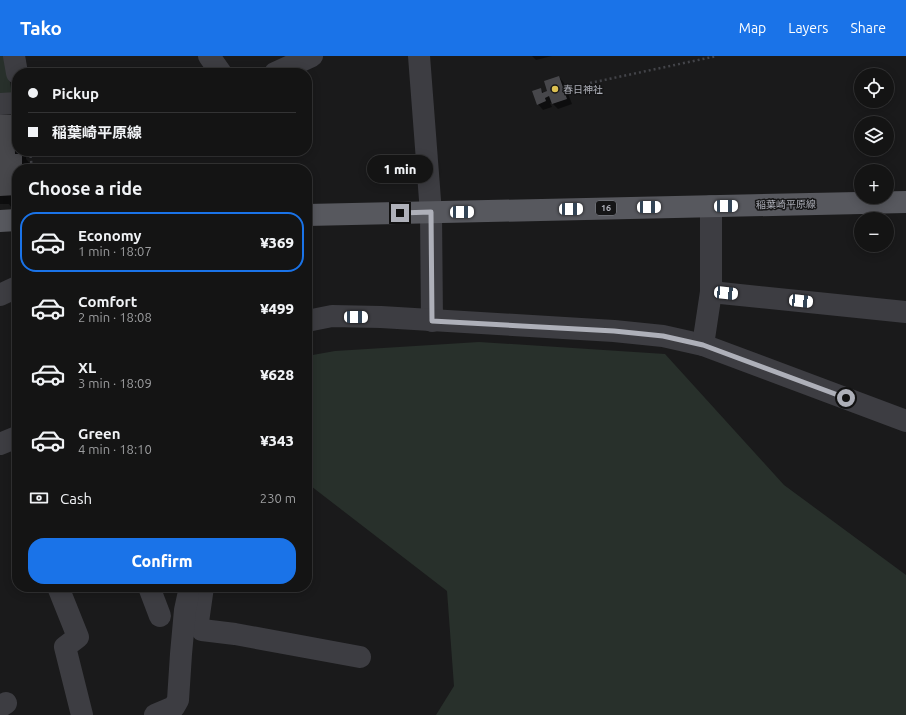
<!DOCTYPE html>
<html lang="en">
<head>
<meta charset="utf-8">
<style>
	:root { --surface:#141414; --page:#212122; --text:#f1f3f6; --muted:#9d9ea0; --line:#333334; --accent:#1a73e8 }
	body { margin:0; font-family:Ubuntu,"Noto Sans JP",sans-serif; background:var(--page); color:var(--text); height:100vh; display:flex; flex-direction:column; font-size:15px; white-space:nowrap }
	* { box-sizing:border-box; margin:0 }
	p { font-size:13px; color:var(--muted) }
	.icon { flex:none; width:22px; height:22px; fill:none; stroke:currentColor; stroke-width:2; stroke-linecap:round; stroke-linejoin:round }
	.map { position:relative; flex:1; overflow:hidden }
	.sheet { position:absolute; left:12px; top:108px; width:300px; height:428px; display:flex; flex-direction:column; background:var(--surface); border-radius:16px; box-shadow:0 2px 10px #0003,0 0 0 1px var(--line) }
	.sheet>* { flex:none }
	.hud { position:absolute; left:12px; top:12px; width:300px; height:88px; border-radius:16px; box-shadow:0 2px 10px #0003,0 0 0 1px var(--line); display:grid; align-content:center; height:88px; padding:0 16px; background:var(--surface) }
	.buttons { position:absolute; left:854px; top:12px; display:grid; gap:8px }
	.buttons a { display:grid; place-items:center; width:40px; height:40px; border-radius:50%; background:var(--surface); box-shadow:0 2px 10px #0003,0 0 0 1px var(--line); font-size:20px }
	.end { position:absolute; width:18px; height:18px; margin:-9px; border:5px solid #aeb0b9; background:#111; box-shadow:0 0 0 2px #111 }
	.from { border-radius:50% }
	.bubble { position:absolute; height:28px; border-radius:14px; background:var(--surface); box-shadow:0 2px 10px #0003,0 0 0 1px var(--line); font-size:13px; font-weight:800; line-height:28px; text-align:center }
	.car { position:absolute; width:12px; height:24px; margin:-12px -6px; border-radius:5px; box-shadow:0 0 3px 1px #0007; background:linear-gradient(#fff 24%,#345 0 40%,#fff 0 76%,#345 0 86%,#fff 0) }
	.hud b { display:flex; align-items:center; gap:14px; height:38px; font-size:15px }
	.hud b+b { border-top:1px solid var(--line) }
	.hud i { width:10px; height:10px; background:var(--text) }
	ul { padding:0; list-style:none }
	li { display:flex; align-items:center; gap:12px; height:60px; margin:0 8px 6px; padding:0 8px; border:2px solid transparent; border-radius:16px }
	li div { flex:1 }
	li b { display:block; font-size:15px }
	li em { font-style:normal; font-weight:800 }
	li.on { border-color:var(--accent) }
	li>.icon { width:36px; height:36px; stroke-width:1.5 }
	h2 { padding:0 16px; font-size:18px; line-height:48px }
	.pay { display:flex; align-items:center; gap:10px; height:44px; padding:0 16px; font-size:15px }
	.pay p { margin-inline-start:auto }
	.button { display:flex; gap:8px; margin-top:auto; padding:8px 16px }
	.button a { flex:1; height:46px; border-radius:16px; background:var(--accent); color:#fff; font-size:16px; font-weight:800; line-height:46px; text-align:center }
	header { display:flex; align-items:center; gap:24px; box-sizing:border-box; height:56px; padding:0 20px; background:var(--accent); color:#fff }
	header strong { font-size:19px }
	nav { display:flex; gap:22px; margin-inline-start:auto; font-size:14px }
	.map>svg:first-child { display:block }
</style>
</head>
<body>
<header>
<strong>Tako</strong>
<nav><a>Map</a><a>Layers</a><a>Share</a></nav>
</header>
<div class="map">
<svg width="906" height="659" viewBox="0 0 906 659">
	<rect width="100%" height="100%" fill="#1a1a1b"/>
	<g fill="#28302b">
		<polygon points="0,0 6,0 12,39 0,40"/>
		<polygon points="479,286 665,298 784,429 906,519 906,659 436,659 454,630 447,535 307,427 307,300 335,295"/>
	</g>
	<g fill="#0007">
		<polygon points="532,0 552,0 536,4"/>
		<polygon points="559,21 564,27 572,48 558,53 552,47 550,47 552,51 543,54 538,48 540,33 544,37 548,36"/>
		<polygon points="0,60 14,60 17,63 17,95 26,95 26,103 33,111 33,113 17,113 17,151 11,151 9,148 0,148"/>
	</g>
	<g fill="#47474b">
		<polygon points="559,20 567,43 552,48 549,40 545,42 546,45 537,49 532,35 541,32 542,37 547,35 544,25"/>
		<polygon points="0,59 14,59 15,98 22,98 22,113 17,113 17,139 0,140"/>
	</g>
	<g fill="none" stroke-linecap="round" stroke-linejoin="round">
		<g stroke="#434449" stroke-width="2.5" stroke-dasharray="2 3" stroke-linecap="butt">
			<polyline points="590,27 717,0"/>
			<polyline points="30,95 32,113"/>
		</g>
		<g stroke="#3d3d42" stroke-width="22">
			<polyline points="14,0 17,17"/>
			<polyline points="209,0 221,17"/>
			<polyline points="419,0 431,157 432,265"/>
			<polyline points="275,17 312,0"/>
			<polyline points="0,48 17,47"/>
			<polyline points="711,236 906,256"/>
			<polyline points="0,239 17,231"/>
			<polyline points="307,265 332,260 381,261 614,275 663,280 703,289 906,365"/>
			<polyline points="703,289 711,236 711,150"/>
			<polyline points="0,388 17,381"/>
			<polyline points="58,531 78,581 65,591 82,659"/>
			<polyline points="149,531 160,560"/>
			<polyline points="203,531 198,566 202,574 235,578 360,601"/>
			<polyline points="0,651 6,647"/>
			<polyline points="155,659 174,651 178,644 181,598 185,554 188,540"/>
		</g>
		<g stroke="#57585e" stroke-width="22">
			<polyline points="307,159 906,146"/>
			<polyline points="0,165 17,164"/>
		</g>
	</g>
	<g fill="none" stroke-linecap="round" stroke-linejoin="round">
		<polyline stroke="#aeb0b9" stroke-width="5" points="400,157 431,156 432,265 614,275 663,280 703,289 846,342"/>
	</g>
	<circle fill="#dcc051" stroke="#151516" stroke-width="1.5" cx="555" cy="33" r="4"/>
	<g text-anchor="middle" stroke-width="3" stroke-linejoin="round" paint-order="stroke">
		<rect fill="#151516" stroke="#808288" stroke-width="1" x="596" y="145" width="20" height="14" rx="3"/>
		<g font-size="9" font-weight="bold" fill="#aeb0b9">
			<text x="606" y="155">16</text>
		</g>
		<g font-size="10" fill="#aeb0b9" stroke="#151516" text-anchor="start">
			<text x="563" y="37">春日神社</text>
		</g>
		<g font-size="10" fill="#aeb0b9" stroke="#151516">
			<text transform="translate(786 148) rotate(-1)" y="4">稲葉崎平原線</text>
		</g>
	</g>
</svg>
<div class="buttons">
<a><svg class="icon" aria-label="locate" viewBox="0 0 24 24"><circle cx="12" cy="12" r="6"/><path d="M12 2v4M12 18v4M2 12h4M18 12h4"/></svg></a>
<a><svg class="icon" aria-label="layers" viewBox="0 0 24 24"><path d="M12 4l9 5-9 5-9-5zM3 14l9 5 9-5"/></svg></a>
<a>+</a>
<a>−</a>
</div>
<i class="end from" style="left:846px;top:342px"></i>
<i class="end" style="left:400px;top:157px"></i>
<div class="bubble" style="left:367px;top:99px;width:66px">1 min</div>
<i class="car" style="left:726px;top:150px;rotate:89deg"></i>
<i class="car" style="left:649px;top:151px;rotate:89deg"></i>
<i class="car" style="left:571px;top:153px;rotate:89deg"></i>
<i class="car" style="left:462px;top:156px;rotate:89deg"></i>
<i class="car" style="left:726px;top:237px;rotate:96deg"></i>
<i class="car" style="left:801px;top:245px;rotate:96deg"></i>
<i class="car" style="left:356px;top:261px;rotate:91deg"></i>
<div class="hud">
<b><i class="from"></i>Pickup</b>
<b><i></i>稲葉崎平原線</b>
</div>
<section class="sheet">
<h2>Choose a ride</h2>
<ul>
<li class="on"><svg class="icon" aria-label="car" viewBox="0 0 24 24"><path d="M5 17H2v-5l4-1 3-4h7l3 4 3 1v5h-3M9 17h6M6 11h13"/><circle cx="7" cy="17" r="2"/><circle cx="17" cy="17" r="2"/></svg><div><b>Economy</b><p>1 min · 18:07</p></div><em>¥369</em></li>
<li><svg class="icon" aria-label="car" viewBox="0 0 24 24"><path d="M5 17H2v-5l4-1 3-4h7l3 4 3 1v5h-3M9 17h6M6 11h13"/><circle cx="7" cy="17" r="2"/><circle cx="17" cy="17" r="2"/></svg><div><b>Comfort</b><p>2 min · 18:08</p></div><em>¥499</em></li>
<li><svg class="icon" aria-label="car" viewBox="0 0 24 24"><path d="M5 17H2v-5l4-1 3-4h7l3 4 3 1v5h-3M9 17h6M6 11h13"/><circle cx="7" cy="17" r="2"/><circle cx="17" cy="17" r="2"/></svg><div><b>XL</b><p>3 min · 18:09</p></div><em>¥628</em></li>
<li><svg class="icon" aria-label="car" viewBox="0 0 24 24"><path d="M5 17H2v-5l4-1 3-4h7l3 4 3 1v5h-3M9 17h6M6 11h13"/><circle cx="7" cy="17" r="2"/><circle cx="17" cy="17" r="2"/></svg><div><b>Green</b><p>4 min · 18:10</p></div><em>¥343</em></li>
</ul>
<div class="pay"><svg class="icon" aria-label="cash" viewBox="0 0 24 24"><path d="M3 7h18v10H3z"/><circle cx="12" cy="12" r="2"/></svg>Cash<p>230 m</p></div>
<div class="button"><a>Confirm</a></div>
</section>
</div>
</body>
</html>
